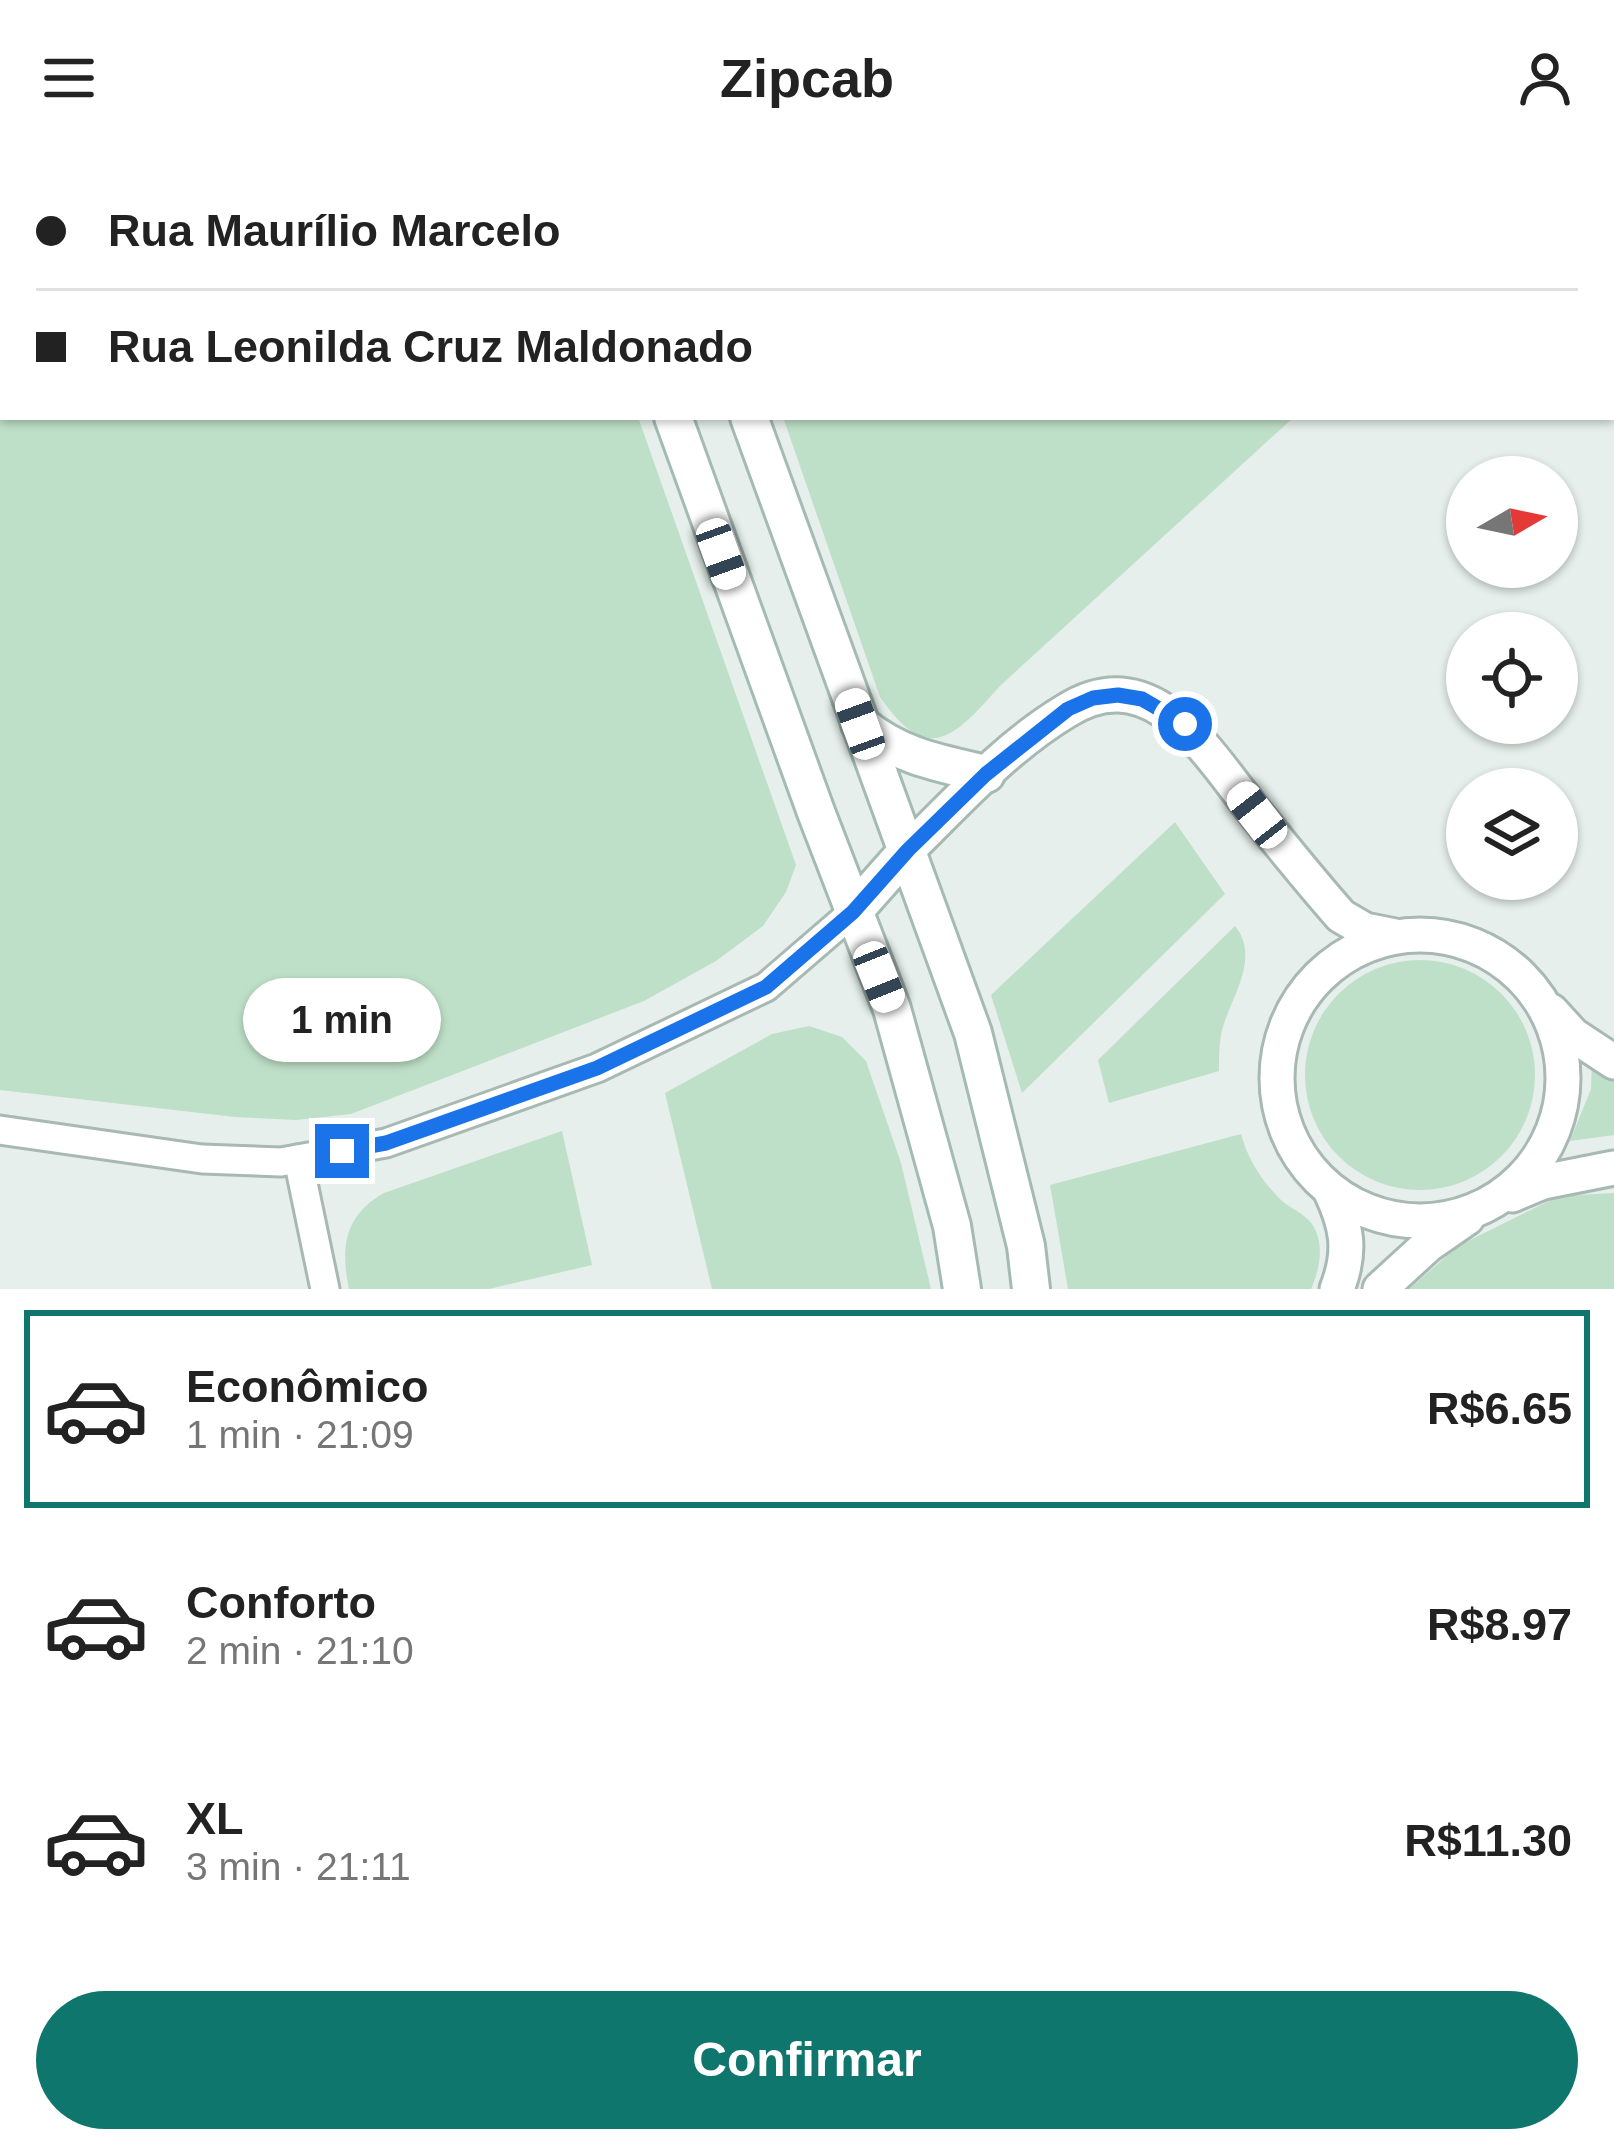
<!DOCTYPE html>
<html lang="pt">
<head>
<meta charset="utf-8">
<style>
	:root { --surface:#fff; --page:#f6f6f6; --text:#222; --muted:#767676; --line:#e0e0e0; --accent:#0f766e }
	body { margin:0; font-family:Arial,sans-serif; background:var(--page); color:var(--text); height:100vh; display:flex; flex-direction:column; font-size:45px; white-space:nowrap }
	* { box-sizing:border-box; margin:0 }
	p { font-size:39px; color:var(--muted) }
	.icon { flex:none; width:66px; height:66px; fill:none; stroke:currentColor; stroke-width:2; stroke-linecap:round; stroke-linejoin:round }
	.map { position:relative; height:1133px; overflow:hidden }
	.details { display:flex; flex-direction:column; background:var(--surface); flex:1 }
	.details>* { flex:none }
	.hud { position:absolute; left:0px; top:0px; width:1614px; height:264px; box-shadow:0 3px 9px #0004; display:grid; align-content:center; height:264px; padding:0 36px; background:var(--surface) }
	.needle { width:78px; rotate:81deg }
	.buttons { position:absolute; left:1446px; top:300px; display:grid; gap:24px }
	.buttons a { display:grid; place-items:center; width:132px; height:132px; border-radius:50%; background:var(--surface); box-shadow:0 3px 9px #0004; font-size:60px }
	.end { position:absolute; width:54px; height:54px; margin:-27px; border:15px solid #1a73e8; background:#fff; box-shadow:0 0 0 6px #fff }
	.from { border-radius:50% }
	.bubble { position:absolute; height:84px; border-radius:42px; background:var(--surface); box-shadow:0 3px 9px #0004; font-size:39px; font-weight:700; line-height:84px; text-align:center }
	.car { position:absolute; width:36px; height:72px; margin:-36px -18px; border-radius:15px; box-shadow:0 0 9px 3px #0007; background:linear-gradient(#fff 24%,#345 0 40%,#fff 0 76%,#345 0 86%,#fff 0) }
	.hud b { display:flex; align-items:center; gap:42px; height:114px; font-size:45px }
	.hud b+b { border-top:3px solid var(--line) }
	.hud i { width:30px; height:30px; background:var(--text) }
	ul { padding:21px 0 0; list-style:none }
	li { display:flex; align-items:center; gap:36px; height:198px; margin:0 24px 18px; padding:0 12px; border:6px solid transparent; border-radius:0px }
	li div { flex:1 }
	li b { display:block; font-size:45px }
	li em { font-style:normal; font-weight:700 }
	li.active { border-color:var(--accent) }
	li>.icon { width:108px; height:108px; stroke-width:1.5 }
	.cta { display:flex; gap:24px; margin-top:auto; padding:24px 36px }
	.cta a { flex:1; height:138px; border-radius:72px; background:var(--accent); color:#fff; font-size:48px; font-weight:700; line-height:138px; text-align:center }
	header { display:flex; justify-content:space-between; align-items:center; height:156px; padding:0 36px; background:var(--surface); font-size:54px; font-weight:700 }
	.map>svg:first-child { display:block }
</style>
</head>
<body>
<header><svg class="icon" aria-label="menu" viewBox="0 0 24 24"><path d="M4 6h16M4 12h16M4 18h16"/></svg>Zipcab<svg class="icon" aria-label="person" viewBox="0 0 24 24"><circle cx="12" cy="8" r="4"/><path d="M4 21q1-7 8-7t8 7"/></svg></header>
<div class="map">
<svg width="1614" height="1133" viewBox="0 0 1614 1133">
	<rect width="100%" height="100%" fill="#e6efeb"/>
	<g fill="#bfe0c8">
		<polygon points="0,0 546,0 547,3 3,3 3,261 638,261 796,709 786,736 763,770 716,805 644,845 351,958 296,964 235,961 0,934"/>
		<polygon points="693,0 1580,0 1576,3"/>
		<path d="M783,261H1294L1001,529C955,580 929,612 880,541Z"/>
		<polygon points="1175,666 1225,738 1022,937 991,839"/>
		<path d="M1235,770C1261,802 1231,841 1222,874C1219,887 1219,901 1219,915L1109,947L1098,904Z"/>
		<circle cx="1420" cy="919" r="115"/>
		<polygon points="809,870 842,881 866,905 901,1007 931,1133 712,1133 665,937 772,878"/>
		<polygon points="1592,905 1614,920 1614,979 1570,985 1591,933"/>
		<path d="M562,975L592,1109L489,1133H349C340,1090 345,1059 384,1037Z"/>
		<path d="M1241,978C1248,1004 1262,1025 1281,1044C1290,1052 1305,1058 1312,1068C1325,1087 1320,1113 1311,1133H1068L1050,1029Z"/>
		<polygon points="1614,1037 1614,1133 1409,1133 1458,1090 1559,1040"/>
	</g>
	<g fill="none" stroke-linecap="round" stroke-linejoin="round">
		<g stroke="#a8b8b2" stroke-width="33">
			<g id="minor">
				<polyline points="0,974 202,1003 281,1006 386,987 597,912 766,831 853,756"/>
				<polyline points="298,1003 325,1133"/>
			</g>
		</g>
		<g stroke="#a8b8b2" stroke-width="39">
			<g id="tertiary">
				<path d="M908,694C957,646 1006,591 1066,555C1152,501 1207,596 1253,654C1282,690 1310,725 1341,760L1365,774L1395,780"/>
				<circle cx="1420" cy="922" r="143"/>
				<polyline points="1551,855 1573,879 1614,906"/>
				<path d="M1330,1034C1347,1070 1352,1095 1337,1133"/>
				<polyline points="1512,1039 1543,1026 1614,1012"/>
				<polyline points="1380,1133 1428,1089 1467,1062"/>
			</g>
		</g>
		<g stroke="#a4bbb3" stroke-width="42">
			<g id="secondary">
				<polyline points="585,0 586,3"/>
				<polyline points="659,0 660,3"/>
				<polyline points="673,261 816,656 892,853 952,1070 962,1133"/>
				<polyline points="749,261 973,877 1026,1090 1031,1133"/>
				<path d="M860,568C898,600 938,607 986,618"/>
				<polyline points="853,756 908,694"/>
			</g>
		</g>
		<use href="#minor" stroke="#fff" stroke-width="27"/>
		<use href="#tertiary" stroke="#fff" stroke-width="33"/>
		<use href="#secondary" stroke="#fff" stroke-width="36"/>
	</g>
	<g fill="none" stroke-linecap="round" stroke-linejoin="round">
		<polyline stroke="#1a73e8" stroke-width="15" points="342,995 386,987 597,912 766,831 853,756 908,694 986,618 1068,553 1093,542 1118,539 1142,543 1185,568"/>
	</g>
</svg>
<div class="buttons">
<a><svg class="needle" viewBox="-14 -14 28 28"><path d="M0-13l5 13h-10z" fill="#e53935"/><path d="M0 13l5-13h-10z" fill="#767676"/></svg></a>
<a><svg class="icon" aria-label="locate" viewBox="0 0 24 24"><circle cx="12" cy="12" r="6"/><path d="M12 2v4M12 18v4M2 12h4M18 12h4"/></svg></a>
<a><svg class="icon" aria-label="layers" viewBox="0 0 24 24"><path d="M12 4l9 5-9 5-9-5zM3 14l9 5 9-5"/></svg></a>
</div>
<i class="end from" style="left:1185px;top:568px"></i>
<i class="end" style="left:342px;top:995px"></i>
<div class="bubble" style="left:243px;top:822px;width:198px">1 min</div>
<i class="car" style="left:721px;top:398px;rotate:160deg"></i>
<i class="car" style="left:860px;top:568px;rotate:340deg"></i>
<i class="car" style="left:1257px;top:659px;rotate:322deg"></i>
<i class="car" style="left:879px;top:821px;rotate:158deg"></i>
<div class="hud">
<b><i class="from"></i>Rua Maurílio Marcelo</b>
<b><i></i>Rua Leonilda Cruz Maldonado</b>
</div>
</div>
<section class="details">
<ul>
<li class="active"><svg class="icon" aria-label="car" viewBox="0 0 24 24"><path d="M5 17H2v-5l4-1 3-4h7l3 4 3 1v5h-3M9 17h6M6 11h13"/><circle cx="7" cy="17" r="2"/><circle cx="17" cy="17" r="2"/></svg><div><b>Econômico</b><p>1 min · 21:09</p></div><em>R$6.65</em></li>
<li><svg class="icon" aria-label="car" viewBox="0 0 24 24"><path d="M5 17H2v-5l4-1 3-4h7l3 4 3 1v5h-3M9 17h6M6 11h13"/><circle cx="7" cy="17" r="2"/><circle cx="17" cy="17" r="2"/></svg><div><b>Conforto</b><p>2 min · 21:10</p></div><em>R$8.97</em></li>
<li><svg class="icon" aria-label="car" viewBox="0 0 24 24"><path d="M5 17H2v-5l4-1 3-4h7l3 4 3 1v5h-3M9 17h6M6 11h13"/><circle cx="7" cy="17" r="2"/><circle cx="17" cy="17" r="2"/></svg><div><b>XL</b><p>3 min · 21:11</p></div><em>R$11.30</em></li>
</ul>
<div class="cta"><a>Confirmar</a></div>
</section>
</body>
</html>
